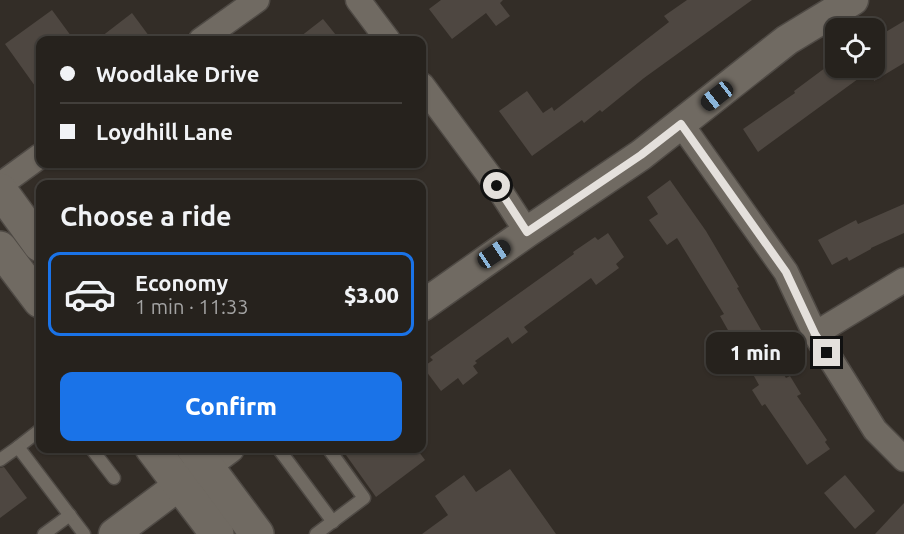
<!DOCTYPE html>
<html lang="en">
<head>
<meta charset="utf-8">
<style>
	:root { --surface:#26221d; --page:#322f2a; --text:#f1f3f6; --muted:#a4a4a4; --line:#423f3b; --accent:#1a73e8 }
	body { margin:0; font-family:Ubuntu,sans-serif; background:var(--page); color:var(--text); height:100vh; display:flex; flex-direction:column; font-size:22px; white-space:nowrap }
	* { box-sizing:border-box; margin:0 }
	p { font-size:20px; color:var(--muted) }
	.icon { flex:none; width:33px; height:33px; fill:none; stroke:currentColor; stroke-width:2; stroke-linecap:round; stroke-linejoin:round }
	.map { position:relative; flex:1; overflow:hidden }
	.side { position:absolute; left:36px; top:180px; width:390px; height:273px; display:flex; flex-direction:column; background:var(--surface); border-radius:12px; box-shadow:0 2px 4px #0004,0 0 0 2px var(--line) }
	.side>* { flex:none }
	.top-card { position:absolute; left:36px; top:36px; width:390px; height:132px; border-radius:12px; box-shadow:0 2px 4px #0004,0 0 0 2px var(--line); display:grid; align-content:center; height:132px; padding:0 24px; background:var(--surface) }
	.controls { position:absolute; left:825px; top:18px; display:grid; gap:12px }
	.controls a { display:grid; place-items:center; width:60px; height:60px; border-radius:12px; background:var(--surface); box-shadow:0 2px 4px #0004,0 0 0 2px var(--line); font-size:30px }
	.end { position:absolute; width:27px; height:27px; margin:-14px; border:8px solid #e4e0dc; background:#111; box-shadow:0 0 0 3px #111 }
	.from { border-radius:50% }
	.bubble { position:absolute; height:42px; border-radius:12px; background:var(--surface); box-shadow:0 2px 4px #0004,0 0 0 2px var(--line); font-size:20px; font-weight:800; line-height:42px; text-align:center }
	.car { position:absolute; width:18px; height:36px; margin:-18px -9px; border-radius:8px; box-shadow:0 0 4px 2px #0007; background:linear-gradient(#222 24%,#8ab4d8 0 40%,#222 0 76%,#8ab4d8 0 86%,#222 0) }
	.top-card b { display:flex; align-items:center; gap:21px; height:57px; font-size:22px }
	.top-card b+b { border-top:2px solid var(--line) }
	.top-card i { width:15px; height:15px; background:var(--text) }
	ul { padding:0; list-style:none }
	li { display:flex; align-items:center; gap:18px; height:84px; margin:0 12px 9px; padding:0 12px; border:3px solid var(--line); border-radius:12px }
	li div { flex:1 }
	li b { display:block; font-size:22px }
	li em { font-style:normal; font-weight:800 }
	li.current { border-color:var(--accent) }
	li>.icon { width:54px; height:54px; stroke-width:1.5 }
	h2 { padding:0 24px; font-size:27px; line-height:72px }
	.cta { display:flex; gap:12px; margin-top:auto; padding:12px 24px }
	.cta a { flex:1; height:69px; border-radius:12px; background:var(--accent); color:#fff; font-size:24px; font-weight:800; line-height:69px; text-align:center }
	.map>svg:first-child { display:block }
</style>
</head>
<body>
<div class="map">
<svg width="904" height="534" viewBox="0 0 904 534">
	<rect width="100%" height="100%" fill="#332d27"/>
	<g fill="#4e4741">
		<polygon points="441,0 503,0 500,3 510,16 496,26 486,13 452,39 429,9"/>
		<polygon points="687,0 752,0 644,78 602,112 600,110 584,123 582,120 532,156 499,111 527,91 543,113 552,107 554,111 669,22 664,16"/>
		<polygon points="52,10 74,40 40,40 40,93 5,44"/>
		<polygon points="132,13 152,40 97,40"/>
		<polygon points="323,19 340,40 296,40"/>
		<polygon points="904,21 904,63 874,81 874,39"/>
		<polygon points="833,62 836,68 873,68 758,152 743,129 795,93 794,91"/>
		<polygon points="670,180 706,231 739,287 737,288 768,342 765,344 786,378 790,376 801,394 797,396 827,440 825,442 830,449 807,465 765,404 762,406 752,390 759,385 720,316 724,314 677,238 667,245 649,220 658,214 647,197"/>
		<polygon points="904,204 904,233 871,248 871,249 849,261 847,257 832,265 818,240 856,220 858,224"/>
		<polygon points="608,233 624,257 616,264 619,268 596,285 591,278 524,327 528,332 512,344 508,337 475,361 477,363 473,366 478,373 463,385 458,378 441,391 423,367 433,360 430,357 574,254 573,252 595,237 598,240"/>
		<polygon points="341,448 416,448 425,460 376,497"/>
		<polygon points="4,467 27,498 0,518 0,468"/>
		<polygon points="510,469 556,534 422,534 448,515 435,496 464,475 476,492"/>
		<polygon points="845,475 875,511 855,529 824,493"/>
		<polygon points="904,503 904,534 875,534"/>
	</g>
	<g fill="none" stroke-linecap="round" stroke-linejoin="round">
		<g stroke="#4f4a45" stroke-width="15">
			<g id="service">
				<polyline points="18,447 40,430"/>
				<polyline points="91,448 114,478"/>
				<polyline points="278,448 333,522"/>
				<polyline points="0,460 18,447 84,534"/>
				<polyline points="44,534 70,515"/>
				<polyline points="316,534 364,498 328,448"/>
			</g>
		</g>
		<g stroke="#4f4a45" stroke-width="27">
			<g id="minor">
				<polyline points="358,0 388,40"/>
				<polyline points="201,40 257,0"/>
				<polyline points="422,85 497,186 527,232"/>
				<polyline points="681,124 786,272 815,334 875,430 904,459"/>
				<polyline points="0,185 40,156"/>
				<polyline points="815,334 904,280"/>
			</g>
		</g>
		<g stroke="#4f4a45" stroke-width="33">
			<g id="tertiary">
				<polyline points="422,306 527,232 641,155 787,40 853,0"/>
				<polyline points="114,534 229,448"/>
			</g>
		</g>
		<g stroke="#4f4a45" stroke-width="36">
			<g id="secondary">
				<polyline points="0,190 40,245"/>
				<polyline points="0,248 40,301"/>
				<polyline points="152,448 217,534"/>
				<polyline points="193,448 257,534"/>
			</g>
		</g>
		<use href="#service" stroke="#706a62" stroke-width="12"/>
		<use href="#minor" stroke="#706a62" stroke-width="24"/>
		<use href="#tertiary" stroke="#706a62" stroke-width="30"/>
		<use href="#secondary" stroke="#706a62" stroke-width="33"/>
	</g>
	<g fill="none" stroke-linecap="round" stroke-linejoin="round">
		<polyline stroke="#e4e0dc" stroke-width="8" points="497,186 527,232 641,155 681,124 786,272 815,334 827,353"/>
	</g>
</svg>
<div class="controls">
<a><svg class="icon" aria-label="locate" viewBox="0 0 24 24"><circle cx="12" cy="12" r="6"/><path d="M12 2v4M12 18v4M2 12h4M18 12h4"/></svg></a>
</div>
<i class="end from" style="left:497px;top:186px"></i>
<i class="end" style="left:827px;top:353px"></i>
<div class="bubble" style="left:706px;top:332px;width:99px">1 min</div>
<i class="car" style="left:717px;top:96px;rotate:232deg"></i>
<i class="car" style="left:494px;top:254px;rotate:56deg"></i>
<div class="top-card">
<b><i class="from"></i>Woodlake Drive</b>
<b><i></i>Loydhill Lane</b>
</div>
<section class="side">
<h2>Choose a ride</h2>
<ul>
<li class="current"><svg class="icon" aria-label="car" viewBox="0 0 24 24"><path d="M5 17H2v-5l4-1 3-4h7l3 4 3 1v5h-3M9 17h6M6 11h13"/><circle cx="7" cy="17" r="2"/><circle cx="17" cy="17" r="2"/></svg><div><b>Economy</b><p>1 min · 11:33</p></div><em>$3.00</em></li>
</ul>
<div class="cta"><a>Confirm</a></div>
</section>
</div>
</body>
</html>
